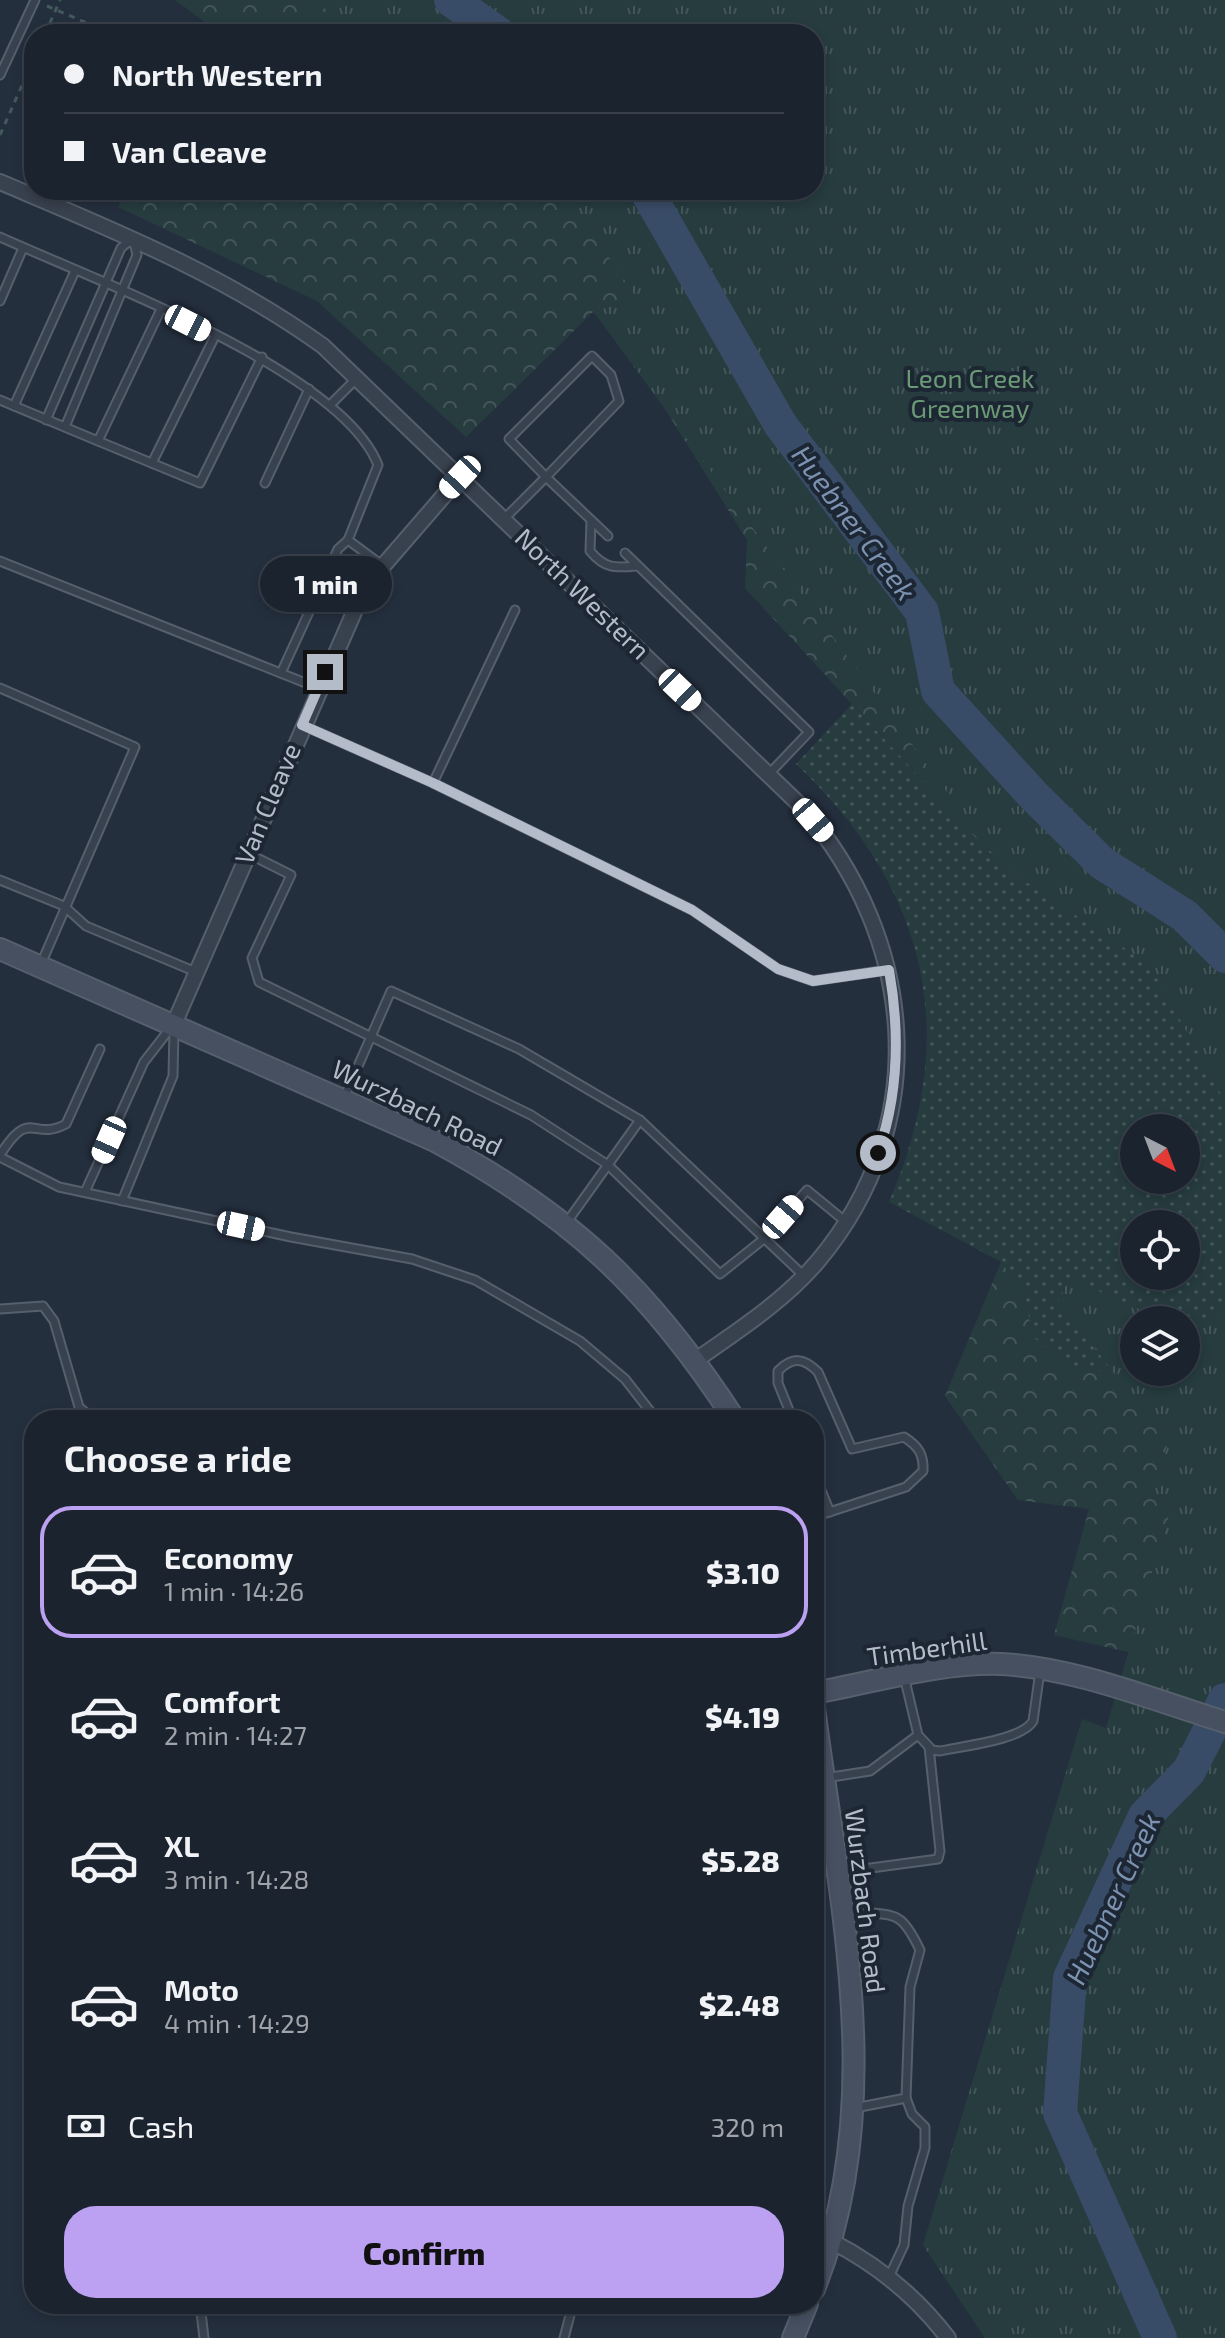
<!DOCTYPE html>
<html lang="en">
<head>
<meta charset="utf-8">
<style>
	:root { --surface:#1b232e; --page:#282f3a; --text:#f1f3f6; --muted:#a0a4aa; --line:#39404a; --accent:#bca0f2 }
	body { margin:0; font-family:"Exo 2",sans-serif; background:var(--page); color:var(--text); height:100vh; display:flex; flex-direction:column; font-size:30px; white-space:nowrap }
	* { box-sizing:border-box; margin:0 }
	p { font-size:26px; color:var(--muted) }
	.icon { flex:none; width:44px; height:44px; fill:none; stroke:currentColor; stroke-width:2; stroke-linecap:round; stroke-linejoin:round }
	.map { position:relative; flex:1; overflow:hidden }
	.side { position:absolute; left:24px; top:1410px; width:800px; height:904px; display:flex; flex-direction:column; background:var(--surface); border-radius:32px; box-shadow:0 4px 12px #0003,0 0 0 2px var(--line) }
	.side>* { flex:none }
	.top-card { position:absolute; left:24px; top:24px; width:800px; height:176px; border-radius:32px; box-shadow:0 4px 12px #0003,0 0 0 2px var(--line); display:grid; align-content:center; height:176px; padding:0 40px; background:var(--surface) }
	.needle { width:52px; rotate:138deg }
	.buttons { position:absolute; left:1120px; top:1114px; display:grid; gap:16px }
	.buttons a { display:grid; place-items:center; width:80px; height:80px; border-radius:50%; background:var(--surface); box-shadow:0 4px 12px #0003,0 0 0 2px var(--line); font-size:40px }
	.end { position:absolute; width:36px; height:36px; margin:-18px; border:10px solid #b4bcc9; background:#111; box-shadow:0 0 0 4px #111 }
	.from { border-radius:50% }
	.bubble { position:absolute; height:56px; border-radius:28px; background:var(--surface); box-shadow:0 4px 12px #0003,0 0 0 2px var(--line); font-size:26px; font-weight:800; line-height:56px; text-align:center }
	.car { position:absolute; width:24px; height:48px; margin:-24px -12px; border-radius:10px; box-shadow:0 0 6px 2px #0007; background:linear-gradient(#fff 24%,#345 0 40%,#fff 0 76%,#345 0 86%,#fff 0) }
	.top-card b { display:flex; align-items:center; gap:28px; height:76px; font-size:30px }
	.top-card b+b { border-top:2px solid var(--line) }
	.top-card i { width:20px; height:20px; background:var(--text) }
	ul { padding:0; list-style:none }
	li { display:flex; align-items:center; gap:24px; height:132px; margin:0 16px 12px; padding:0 24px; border:4px solid transparent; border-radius:32px }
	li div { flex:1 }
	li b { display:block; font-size:30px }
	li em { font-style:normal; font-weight:800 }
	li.on { border-color:var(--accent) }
	li>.icon { width:72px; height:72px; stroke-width:1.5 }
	h2 { padding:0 40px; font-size:36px; line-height:96px }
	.pay { display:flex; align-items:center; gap:20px; height:88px; padding:0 40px; font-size:30px }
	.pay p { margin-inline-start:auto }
	.action { display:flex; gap:16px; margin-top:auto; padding:16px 40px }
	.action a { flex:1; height:92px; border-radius:32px; background:var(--accent); color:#111; font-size:32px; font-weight:800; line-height:92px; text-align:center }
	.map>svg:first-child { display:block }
</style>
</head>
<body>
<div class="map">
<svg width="1225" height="2338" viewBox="0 0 1225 2338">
	<defs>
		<pattern id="grass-dots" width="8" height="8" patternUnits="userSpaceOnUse" patternTransform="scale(2)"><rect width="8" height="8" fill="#263c3f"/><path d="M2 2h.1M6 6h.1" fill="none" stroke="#435659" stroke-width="1.8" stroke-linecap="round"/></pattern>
		<pattern id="forest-crowns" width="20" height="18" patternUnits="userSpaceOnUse" patternTransform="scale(2)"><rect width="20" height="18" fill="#263c3f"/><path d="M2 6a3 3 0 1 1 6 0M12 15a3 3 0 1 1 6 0" fill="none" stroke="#435659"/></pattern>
		<pattern id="park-tufts" width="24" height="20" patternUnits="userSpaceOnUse" patternTransform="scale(2)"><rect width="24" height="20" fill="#263c3f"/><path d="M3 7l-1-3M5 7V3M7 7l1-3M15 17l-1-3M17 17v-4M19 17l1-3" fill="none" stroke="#435659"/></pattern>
	</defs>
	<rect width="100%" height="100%" fill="#242f3e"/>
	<path fill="url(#grass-dots)" fill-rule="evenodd" d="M852,704L1000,864L1150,965L1225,1101V1304L1219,1318L1186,1352V1320H1134L1113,1372L1072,1370L1033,1337L1024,1293L1001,1262L889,1202C962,1033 928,889 796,764ZM1134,1128H1186V1180H1134ZM1134,1224H1186V1276H1134Z"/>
	<g fill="url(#forest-crowns)">
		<polygon points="175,0 970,0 1225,1101 1150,965 1000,864 745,588 747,540 660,401 594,311 466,437 317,301 118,207 126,190 814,190 814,34 200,34 205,22"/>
		<polygon points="1001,1262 1024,1293 1033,1337 1072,1370 1186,1372 1225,1304 1225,1649 1149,1667 1128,1652 1054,1635 1089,1509 1018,1500 945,1396"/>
	</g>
	<g fill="url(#park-tufts)">
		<polygon points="306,0 1225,0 1225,1101 1150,965 1000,864 593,311 638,300 563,190 814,190 814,34 381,34"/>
		<polygon points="1069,1278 1164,1320 1134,1320 1134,1372 1186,1372 1186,1321 1219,1318 1225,1304 1225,2338 985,2338 923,2245 1082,1719 1106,1728 1173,1502 1151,1492 1168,1443 1058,1301"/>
	</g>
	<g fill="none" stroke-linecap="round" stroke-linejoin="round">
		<g stroke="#394c67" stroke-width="34">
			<polyline points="451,0 499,34"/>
			<polyline points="646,190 780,424 922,612 938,691 1033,795 1102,863 1185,916 1225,956"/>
			<polyline points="1160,2338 1060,2113 1070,1978 1145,1816 1189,1771 1225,1700"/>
		</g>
		<g stroke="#565f6c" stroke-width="11">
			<g id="lane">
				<polyline points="0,75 35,0"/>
				<path d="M0,237C94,280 341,370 378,465L348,540L383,566"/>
				<polyline points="0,301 23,248"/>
				<polyline points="0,400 98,441 161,309"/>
				<polyline points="331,404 357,378"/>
				<polyline points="14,406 75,271"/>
				<polyline points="46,420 121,248 133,238 137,255 65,427"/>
				<polyline points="98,441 200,483 262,357"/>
				<polyline points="152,463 215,336"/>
				<polyline points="265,483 309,389"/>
				<polyline points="504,519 546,477 509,439 592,356 611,375 619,401 546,477 608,536"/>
				<path d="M591,521L590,551C605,569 615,568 637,566"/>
				<polyline points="625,553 809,732 768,775"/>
				<polyline points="0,561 318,688"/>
				<polyline points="281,673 338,549 348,540"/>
				<polyline points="0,688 135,747 41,964"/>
				<polyline points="302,725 433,783 692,910 778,969 813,981 887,970"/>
				<polyline points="433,783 515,610"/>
				<polyline points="249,854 291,875 252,958 259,982 531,1115 608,1165 720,1274 765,1238 807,1190 846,1222"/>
				<polyline points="0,880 64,906 86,926 196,972"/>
				<polyline points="344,1098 391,991 519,1049 640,1120 804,1276"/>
				<path d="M0,1155C31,1106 32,1142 66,1124L100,1049"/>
				<polyline points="0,1157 59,1187 291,1237 412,1259 475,1280 580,1341 625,1379 657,1420"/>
				<polyline points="85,1192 144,1062 172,1026"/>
				<polyline points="122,1201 173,1076 174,1029"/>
				<polyline points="567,1222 640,1120"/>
				<polyline points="0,1309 43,1306 54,1321 79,1407 94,1420"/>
				<path d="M793,1420L778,1383V1371C793,1356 804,1358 818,1372L852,1449L904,1437C918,1446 924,1454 923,1471L906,1487L814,1517"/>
				<polyline points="814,1473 830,1512"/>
				<path d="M904,1676L918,1735L932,1750L940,1751C963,1746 1022,1740 1033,1721L1040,1671"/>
				<polyline points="825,1778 870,1771 918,1735"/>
				<polyline points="841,1872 938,1859 940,1851 929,1747"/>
				<path d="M851,1910C894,1918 899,1906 920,1950L910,1987L906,2098L855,2108"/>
				<polyline points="814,2223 827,2236"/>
				<polyline points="889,2277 904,2245 908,2206 925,2148 925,2127 912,2114 906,2098"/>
				<polyline points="200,2304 204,2338"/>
				<polyline points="564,2338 573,2304"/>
			</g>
		</g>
		<g stroke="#565f6c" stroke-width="18">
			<g id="street">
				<path d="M0,182C113,230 223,274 323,346L802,807C916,938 934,1123 818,1261C784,1301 739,1330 696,1360"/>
				<polyline points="174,1024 355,610 383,566 460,477"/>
				<path d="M831,2241C878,2265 916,2296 948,2338"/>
			</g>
		</g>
		<g stroke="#565f6c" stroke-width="24">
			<g id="secondary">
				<path d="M0,949L433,1140C571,1214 650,1289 735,1420"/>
				<path d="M814,1693C874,1682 940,1662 1001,1664C1077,1668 1153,1700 1225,1722"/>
				<path d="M814,1708C839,1898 889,2104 814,2289"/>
				<polyline points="793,2338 807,2304"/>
			</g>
		</g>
		<g stroke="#44595c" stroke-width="3" stroke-dasharray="6 6" stroke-linecap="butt">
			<polyline points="47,6 87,23"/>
			<polyline points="45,34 60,0"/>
			<polyline points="0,135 34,58"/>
		</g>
		<use href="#lane" stroke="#38414e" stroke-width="7"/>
		<use href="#street" stroke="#38414e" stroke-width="14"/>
		<use href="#secondary" stroke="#465061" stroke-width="20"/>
	</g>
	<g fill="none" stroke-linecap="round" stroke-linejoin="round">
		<path stroke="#b4bcc9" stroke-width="10" d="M325,672L302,725L433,783L692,910L778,969L813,981L889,970C900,1032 899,1093 878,1153"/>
	</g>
	<g text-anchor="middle" stroke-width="8" stroke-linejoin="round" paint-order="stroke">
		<g font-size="26" fill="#6b9a76" stroke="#1d2633">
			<text x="970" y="388">Leon Creek<tspan x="970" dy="30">Greenway</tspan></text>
		</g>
		<g font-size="26" fill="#b4bcc9" stroke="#1d2633">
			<text transform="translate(582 594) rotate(44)" y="9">North Western</text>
			<text transform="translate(268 804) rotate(-67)" y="9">Van Cleave</text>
			<text transform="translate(417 1108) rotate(26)" y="9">Wurzbach Road</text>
			<text transform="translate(927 1649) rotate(-8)" y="9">Timberhill</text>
			<text transform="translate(865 1901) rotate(83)" y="9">Wurzbach Road</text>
		</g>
		<g font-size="28" font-style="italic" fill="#7c92b1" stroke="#1d2633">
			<text transform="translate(854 523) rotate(53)" y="10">Huebner Creek</text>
			<text transform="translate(1113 1899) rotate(-65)" y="10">Huebner Creek</text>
		</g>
	</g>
</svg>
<div class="buttons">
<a><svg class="needle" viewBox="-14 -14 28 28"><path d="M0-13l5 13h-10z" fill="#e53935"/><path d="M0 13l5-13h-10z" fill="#a0a4aa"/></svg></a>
<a><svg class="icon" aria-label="locate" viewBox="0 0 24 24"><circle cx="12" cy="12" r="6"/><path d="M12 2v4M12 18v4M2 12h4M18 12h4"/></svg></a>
<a><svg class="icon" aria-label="layers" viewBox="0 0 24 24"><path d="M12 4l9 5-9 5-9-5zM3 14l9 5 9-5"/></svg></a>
</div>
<i class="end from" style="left:878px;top:1153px"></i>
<i class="end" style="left:325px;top:672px"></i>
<div class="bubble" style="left:260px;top:556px;width:132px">1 min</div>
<i class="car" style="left:188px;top:323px;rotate:117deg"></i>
<i class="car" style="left:460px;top:477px;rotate:223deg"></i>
<i class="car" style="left:680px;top:690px;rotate:134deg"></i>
<i class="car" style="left:813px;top:820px;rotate:139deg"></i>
<i class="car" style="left:109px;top:1140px;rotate:204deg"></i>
<i class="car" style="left:783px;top:1217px;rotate:41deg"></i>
<i class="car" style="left:241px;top:1226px;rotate:102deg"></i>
<div class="top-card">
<b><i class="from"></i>North Western</b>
<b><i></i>Van Cleave</b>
</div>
<section class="side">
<h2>Choose a ride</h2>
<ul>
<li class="on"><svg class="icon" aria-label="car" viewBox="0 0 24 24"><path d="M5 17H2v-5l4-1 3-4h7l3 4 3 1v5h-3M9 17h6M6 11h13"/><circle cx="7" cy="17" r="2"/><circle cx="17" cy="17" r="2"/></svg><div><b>Economy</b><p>1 min · 14:26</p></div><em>$3.10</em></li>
<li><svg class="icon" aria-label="car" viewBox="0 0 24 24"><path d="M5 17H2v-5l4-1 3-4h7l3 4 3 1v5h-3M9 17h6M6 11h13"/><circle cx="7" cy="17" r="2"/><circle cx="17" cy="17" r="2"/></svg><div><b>Comfort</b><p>2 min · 14:27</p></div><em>$4.19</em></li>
<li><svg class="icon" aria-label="car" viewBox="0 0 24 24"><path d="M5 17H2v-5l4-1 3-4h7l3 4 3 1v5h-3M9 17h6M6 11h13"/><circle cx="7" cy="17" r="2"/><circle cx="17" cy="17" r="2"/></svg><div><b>XL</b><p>3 min · 14:28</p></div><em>$5.28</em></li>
<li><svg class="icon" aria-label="car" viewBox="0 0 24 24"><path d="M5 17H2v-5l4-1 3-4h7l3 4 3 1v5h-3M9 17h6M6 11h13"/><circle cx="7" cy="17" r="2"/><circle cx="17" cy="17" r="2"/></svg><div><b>Moto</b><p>4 min · 14:29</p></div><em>$2.48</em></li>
</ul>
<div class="pay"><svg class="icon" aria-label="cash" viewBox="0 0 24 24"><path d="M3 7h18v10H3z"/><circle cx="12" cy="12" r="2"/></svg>Cash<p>320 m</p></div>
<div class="action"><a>Confirm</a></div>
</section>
</div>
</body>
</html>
